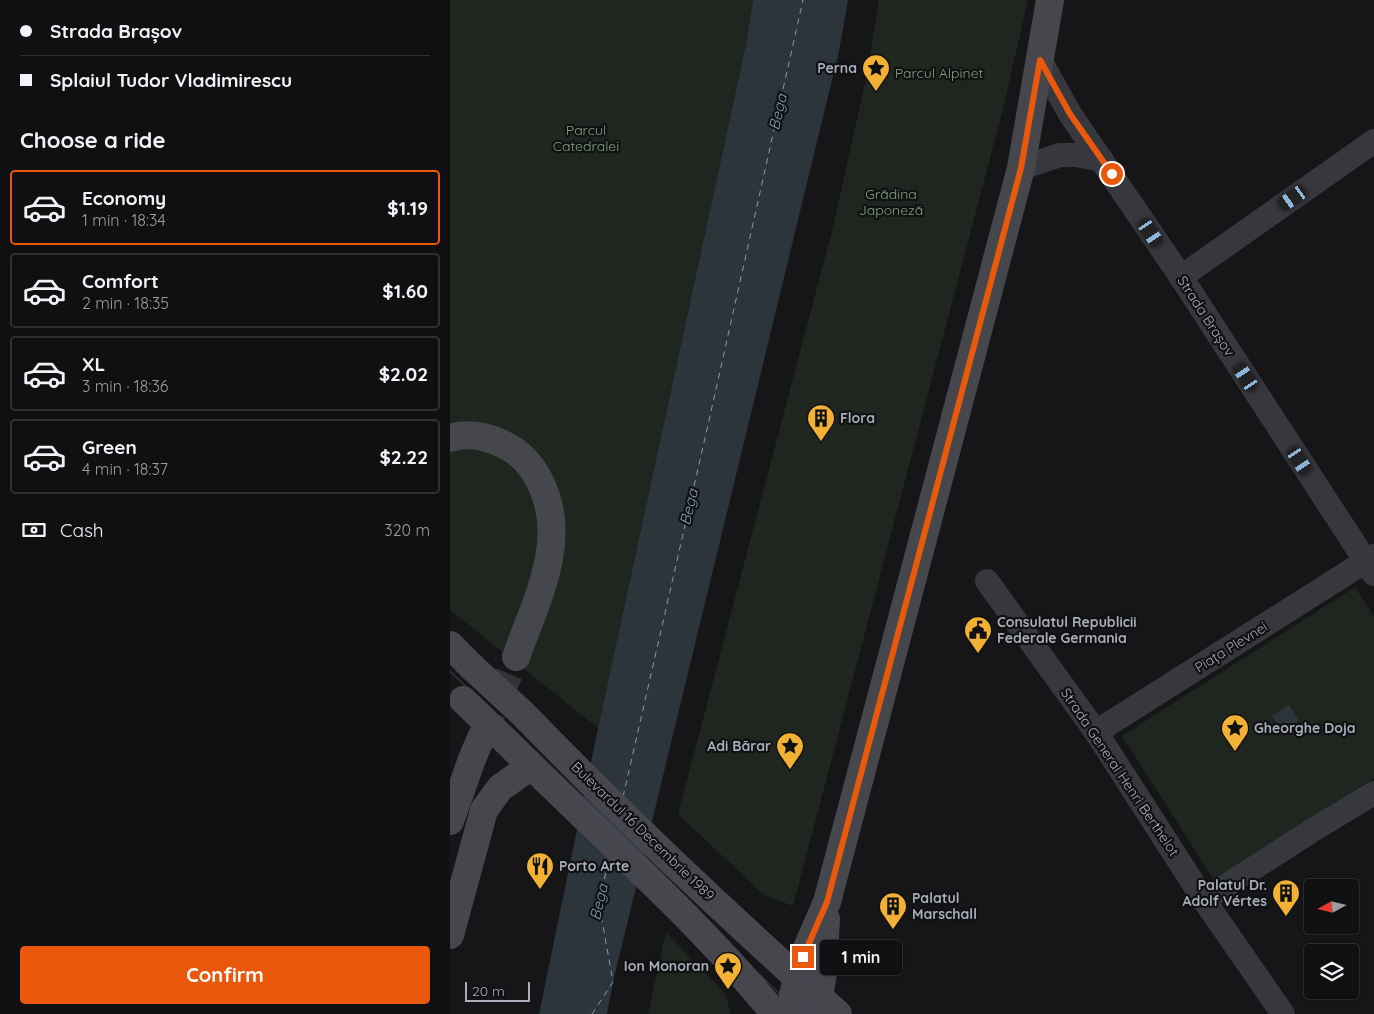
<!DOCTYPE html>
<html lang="en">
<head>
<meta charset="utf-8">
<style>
	:root { --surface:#101012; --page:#1e1e20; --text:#f1f3f6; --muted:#9c9d9f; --line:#303032; --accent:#ea580c }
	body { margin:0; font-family:Quicksand,sans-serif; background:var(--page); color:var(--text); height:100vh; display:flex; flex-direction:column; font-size:19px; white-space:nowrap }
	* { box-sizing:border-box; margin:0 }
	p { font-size:16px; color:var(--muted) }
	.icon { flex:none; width:28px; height:28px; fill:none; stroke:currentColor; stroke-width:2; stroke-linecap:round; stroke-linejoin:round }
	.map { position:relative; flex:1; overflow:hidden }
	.drawer { display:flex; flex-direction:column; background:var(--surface); width:450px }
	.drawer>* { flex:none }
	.guide { display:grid; align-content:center; height:110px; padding:0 20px; background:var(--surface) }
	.needle { width:32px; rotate:262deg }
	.fabs { position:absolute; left:854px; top:879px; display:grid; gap:10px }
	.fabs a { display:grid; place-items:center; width:55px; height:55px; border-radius:5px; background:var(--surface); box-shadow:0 1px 4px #0004,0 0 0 1px var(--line); font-size:25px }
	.scale { position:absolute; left:15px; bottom:12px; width:65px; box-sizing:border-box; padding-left:5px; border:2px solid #a8adb8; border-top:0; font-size:14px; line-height:18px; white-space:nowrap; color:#a8adb8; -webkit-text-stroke:4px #111113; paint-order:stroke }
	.end { position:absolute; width:22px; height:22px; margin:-11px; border:6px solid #ea580c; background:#fff; box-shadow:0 0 0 2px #fff }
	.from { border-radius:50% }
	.bubble { position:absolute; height:35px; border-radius:5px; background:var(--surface); box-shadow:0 1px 4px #0004,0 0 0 1px var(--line); font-size:16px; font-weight:700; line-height:35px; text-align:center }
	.car { position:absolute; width:15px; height:30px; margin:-15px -8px; border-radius:6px; box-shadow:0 0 4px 1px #0007; background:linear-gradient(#222 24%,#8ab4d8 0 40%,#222 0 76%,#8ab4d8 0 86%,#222 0) }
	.guide b { display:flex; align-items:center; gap:18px; height:48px; font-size:19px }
	.guide b+b { border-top:1px solid var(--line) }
	.guide i { width:12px; height:12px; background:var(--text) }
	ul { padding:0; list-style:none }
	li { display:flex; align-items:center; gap:15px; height:75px; margin:0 10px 8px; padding:0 10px; border:2px solid var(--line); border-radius:5px }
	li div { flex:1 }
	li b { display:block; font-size:19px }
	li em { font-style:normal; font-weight:700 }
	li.active { border-color:var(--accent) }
	li>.icon { width:45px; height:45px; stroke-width:1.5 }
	h2 { padding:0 20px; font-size:22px; line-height:60px }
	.pay { display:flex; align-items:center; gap:12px; height:55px; padding:0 20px; font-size:19px }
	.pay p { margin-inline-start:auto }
	.action { display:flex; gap:10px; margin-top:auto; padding:10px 20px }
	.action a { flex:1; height:58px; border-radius:5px; background:var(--accent); color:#fff; font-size:20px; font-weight:700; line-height:58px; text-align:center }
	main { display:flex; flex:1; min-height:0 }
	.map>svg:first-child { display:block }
</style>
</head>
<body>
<main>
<section class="drawer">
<div class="guide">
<b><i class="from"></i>Strada Brașov</b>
<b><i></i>Splaiul Tudor Vladimirescu</b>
</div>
<h2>Choose a ride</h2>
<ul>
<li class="active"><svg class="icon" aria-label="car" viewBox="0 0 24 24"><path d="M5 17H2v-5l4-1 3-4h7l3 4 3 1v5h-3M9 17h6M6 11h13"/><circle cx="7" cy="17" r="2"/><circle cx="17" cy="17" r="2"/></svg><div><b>Economy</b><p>1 min · 18:34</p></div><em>$1.19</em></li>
<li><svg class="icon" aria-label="car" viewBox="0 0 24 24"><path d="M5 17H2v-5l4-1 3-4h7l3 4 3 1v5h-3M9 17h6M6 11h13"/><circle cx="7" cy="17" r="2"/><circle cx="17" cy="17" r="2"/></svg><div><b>Comfort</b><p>2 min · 18:35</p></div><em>$1.60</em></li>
<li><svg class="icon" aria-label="car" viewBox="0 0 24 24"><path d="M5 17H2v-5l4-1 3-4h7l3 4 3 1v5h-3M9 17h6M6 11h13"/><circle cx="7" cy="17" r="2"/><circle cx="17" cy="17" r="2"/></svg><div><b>XL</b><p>3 min · 18:36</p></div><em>$2.02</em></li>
<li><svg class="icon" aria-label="car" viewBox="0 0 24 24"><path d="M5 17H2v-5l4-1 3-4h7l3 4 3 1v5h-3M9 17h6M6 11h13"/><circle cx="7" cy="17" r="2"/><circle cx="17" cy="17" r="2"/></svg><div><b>Green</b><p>4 min · 18:37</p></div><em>$2.22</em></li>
</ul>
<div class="pay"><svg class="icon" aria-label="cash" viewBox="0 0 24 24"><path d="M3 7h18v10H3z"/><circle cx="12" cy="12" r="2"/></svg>Cash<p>320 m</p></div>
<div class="action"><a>Confirm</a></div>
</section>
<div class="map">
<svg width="924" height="1014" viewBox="0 0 924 1014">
	<rect width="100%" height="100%" fill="#161618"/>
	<g fill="#1e261f">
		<polygon points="0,0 303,0 296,44 148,728 0,610"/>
		<polygon points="429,0 578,0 553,109 343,906 314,895 228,814 383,227 417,74"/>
		<polygon points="905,587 924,617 924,778 764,880 672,736"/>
		<polygon points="216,932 275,994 281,1014 198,1014"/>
	</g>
	<g fill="#2c353c">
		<polygon points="303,0 398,0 389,51 163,982 157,1014 89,1014 148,728 296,44"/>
		<polygon points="839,705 849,721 832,732 822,716"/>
	</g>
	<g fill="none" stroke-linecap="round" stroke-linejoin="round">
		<g stroke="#7f9bb3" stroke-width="1" stroke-dasharray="6 5" stroke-linecap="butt">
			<polyline points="173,797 260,416 353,0"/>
			<polyline points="142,1014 163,982 149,903 159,859"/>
		</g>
		<polyline stroke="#333438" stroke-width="28" stroke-dasharray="28 14" stroke-linecap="butt" points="31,738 66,657"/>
		<g stroke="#37383d" stroke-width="24">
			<polyline points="590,60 620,114 731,277 924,574"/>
			<polyline points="571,168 610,155 626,155 652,160"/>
			<polyline points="731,277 924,141"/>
			<polyline points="537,581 646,732 754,900 833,1014"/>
			<polyline points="646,732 924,556"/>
			<polyline points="754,900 863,830 924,793"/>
		</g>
		<g stroke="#45474d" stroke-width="28">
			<path d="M0,438C21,431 44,438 62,449C76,458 85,470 92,486C118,543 85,603 66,657"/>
			<polyline points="0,645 22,667"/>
			<path d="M73,714C174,818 280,918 388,1014"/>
			<path d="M63,748C152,836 246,918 325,1014"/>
			<polyline points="0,821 22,759 31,738"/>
			<polyline points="0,935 34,810 50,788 81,766"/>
			<polyline points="366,1013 373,973 376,919"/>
			<polyline points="339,1014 347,977 353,957 377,902 571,168 600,0"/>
		</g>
		<g stroke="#4a4c52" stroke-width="1">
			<polyline points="0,658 228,878 365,1014"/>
			<polyline points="0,671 350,1014"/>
		</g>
		<g stroke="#45474d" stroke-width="28">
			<polyline points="22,667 73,714"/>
			<polyline points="13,700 63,748"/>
		</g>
	</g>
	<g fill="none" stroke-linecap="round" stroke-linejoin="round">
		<polyline stroke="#ea580c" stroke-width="6" points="353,957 377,902 571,168 590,60 620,114 662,174"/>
	</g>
	<defs>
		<g id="sight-pin" transform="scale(1.4375)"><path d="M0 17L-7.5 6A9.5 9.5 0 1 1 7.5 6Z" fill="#f2b134" stroke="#111113"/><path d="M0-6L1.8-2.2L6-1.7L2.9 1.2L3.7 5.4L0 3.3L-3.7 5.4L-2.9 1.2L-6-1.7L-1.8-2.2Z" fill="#111"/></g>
		<g id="building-pin" transform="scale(1.4375)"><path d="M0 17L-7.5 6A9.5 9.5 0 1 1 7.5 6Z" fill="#f2b134" stroke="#111113"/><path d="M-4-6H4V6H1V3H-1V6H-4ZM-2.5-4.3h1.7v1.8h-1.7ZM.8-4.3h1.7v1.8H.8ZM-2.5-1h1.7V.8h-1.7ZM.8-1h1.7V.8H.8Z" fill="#111"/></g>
		<g id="civic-pin" transform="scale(1.4375)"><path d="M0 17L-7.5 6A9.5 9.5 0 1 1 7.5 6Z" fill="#f2b134" stroke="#111113"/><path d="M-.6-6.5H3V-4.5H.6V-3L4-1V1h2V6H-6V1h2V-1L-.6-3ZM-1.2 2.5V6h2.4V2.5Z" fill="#111"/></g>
		<g id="restaurant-pin" transform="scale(1.4375)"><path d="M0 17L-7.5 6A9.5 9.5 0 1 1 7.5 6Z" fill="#f2b134" stroke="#111113"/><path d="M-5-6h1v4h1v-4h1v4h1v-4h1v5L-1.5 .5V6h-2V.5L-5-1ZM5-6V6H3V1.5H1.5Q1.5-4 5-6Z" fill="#111"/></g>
	</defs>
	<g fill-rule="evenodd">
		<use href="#sight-pin" x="426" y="68"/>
		<use href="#building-pin" x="371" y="418"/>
		<use href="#civic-pin" x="528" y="630"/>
		<use href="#sight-pin" x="785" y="728"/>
		<use href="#sight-pin" x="340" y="746"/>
		<use href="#restaurant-pin" x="90" y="866"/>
		<use href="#building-pin" x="836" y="893"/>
		<use href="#building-pin" x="443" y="906"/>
		<use href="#sight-pin" x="278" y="966"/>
	</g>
	<g text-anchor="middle" stroke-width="4.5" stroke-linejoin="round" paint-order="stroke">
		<g font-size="14" font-weight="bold" fill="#a8adb8" stroke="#111113" text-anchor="start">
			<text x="407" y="73" text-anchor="end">Perna</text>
			<text x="390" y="423">Flora</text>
			<text x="547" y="627">Consulatul Republicii<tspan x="547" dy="16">Federale Germania</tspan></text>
			<text x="804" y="733">Gheorghe Doja</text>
			<text x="321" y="751" text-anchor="end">Adi Bărar</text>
			<text x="109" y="871">Porto Arte</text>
			<text x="817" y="890" text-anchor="end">Palatul Dr.<tspan x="817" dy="16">Adolf Vértes</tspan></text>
			<text x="462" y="903">Palatul<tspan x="462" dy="16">Marschall</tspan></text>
			<text x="259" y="971" text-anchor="end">Ion Monoran</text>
		</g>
		<g font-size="14" fill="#7fa381" stroke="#111113">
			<text x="489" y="78">Parcul Alpinet</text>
			<text x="136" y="135">Parcul<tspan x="136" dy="16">Catedralei</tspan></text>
			<text x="441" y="199">Grădina<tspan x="441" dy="16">Japoneză</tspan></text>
		</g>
		<g font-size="14" fill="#a8adb8" stroke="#111113">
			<text transform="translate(756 316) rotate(57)" y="5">Strada Brașov</text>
			<text transform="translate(781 647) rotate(-32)" y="5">Piața Plevnei</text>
			<text transform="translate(670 772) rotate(56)" y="5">Strada General Henri Berthelot</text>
			<text transform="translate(193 831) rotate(44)" y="5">Bulevardul 16 Decembrie 1989</text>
		</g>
		<g font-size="15" font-style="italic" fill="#7f9bb3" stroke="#111113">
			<text transform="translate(328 112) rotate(-77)" y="5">Bega</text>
			<text transform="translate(239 507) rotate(-77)" y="5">Bega</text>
			<text transform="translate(149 902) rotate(-77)" y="5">Bega</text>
		</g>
	</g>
</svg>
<div class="fabs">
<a><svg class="needle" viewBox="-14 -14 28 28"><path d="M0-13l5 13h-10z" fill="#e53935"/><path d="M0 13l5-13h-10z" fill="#9c9d9f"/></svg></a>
<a><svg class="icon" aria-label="layers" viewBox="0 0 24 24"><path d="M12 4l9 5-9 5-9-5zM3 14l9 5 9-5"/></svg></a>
</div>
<div class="scale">20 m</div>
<i class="end from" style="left:662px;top:174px"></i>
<i class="end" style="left:353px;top:957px"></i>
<div class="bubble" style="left:370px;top:940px;width:82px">1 min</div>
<i class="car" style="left:843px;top:198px;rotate:235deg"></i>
<i class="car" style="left:701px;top:233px;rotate:146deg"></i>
<i class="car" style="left:796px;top:377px;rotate:327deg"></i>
<i class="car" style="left:850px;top:461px;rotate:147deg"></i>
</div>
</main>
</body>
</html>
